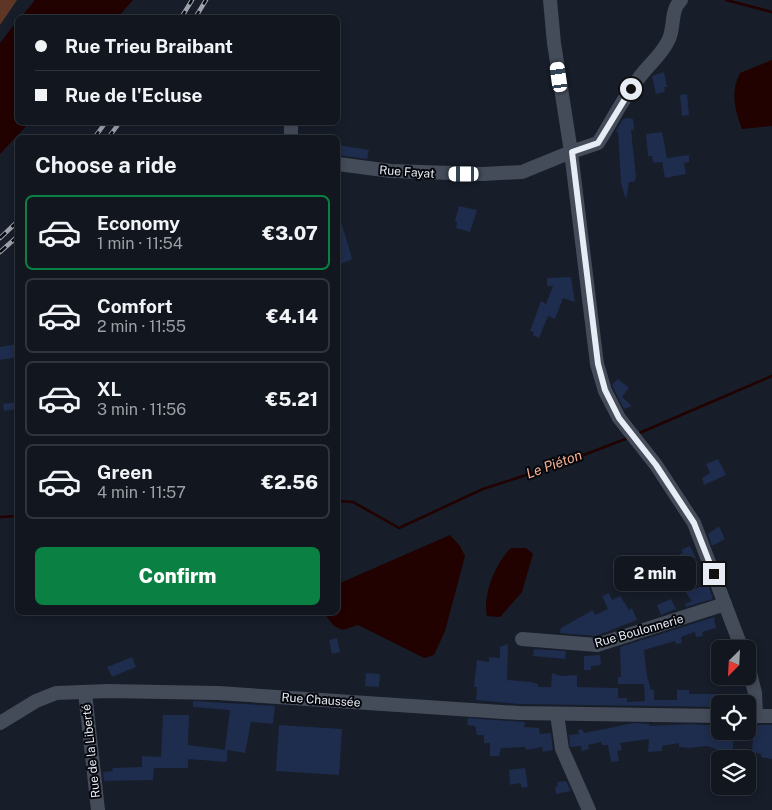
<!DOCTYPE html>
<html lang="en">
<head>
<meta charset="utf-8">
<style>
	:root { --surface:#11161f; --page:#1e232c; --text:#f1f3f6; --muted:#9c9fa4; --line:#30353d; --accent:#0b8043 }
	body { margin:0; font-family:"Public Sans",sans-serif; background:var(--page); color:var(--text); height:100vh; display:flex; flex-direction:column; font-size:19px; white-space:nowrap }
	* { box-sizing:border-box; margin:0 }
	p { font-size:16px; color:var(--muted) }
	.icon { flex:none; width:28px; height:28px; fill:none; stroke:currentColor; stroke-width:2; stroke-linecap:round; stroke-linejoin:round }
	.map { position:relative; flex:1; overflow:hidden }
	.details { position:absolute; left:15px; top:135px; width:325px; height:480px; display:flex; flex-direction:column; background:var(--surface); border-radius:8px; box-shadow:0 2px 8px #0003,0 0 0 1px var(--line) }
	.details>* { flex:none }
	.banner { position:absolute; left:15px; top:15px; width:325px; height:110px; border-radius:8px; box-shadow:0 2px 8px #0003,0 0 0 1px var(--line); display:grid; align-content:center; height:110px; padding:0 20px; background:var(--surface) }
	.needle { width:32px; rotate:204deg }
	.tools { position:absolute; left:711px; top:640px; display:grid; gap:10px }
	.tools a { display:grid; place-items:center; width:45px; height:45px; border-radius:8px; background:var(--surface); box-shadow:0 2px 8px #0003,0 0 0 1px var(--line); font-size:25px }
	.end { position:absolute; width:22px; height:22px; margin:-11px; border:6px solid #e7ecf5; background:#111; box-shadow:0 0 0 2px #111 }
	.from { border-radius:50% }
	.bubble { position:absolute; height:35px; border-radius:8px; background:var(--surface); box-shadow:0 2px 8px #0003,0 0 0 1px var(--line); font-size:16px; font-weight:800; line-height:35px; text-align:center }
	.car { position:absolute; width:15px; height:30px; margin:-15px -8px; border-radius:6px; box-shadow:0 0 4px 1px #0007; background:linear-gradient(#fff 24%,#345 0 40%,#fff 0 76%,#345 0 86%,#fff 0) }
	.banner b { display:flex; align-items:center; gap:18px; height:48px; font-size:19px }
	.banner b+b { border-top:1px solid var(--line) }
	.banner i { width:12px; height:12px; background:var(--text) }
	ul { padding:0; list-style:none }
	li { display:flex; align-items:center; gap:15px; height:75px; margin:0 10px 8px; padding:0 10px; border:2px solid var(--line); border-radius:8px }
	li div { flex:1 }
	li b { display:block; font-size:19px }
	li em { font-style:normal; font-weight:800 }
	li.active { border-color:var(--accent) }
	li>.icon { width:45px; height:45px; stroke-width:1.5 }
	h2 { padding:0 20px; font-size:22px; line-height:60px }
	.primary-button { display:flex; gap:10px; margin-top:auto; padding:10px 20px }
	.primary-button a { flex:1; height:58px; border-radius:8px; background:var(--accent); color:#fff; font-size:20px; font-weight:800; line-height:58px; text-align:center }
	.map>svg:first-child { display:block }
</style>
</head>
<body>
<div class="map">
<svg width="772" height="810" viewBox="0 0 772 810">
	<rect width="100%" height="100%" fill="#171d29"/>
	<polygon fill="#5d3626" points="0,0 17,0 0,25"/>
	<g fill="#210200">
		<polygon points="35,0 133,0 118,17 21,17"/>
		<polygon points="17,21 18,122 29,123 0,154 0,43"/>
		<path d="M772,60V126L742,129C735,110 730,92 740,73Z"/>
		<polygon points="450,535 460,546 465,556 445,631 434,655 424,658 358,625 343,630 334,626 324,613 338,612 338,584"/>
		<path d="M511,548H526L533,554L522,592L500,617L487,616C482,595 496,562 511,548Z"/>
	</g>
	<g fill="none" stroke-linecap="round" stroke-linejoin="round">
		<g stroke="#210200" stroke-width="2.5">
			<polyline points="726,0 772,12"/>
			<polyline points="637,434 772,376"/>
			<polyline points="338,501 353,502 399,528 483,489 560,464 628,438"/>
			<polyline points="0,517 18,516"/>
		</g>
	</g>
	<g fill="#1e2c4d">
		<polygon points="664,72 667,87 664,87 665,92 656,94 652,76"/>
		<polygon points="687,94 689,115 682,116 680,95"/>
		<polygon points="628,118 633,119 634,130 631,130 636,177 634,182 629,182 626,200 621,183 618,133 616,131 623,119"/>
		<polygon points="662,132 667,158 689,155 689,162 684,163 686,174 665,178 662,162 653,163 652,156 648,156 646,134"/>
		<polygon points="338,145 369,150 367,159 338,155"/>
		<polygon points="459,206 477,210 470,232 456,228 457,222 455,221"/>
		<polygon points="339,214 352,259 338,265 338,215"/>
		<polygon points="571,277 575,302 563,298 555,319 548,316 539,338 533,335 534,332 530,331 541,301 546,304 553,286 547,286 547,278"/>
		<polygon points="18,344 18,357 0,360 0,347"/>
		<polygon points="618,379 629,388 622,397 632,406 624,409 612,385"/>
		<polygon points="18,402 18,409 4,411 3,404"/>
		<polygon points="718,459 726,475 704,485 702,478 710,473 706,464"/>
		<polygon points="719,526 725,539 712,546 708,534"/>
		<polygon points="690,546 696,558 677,564 674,557 683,553 681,550"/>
		<polygon points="688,584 692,590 708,584 713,599 686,607 685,604 692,601 683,588"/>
		<polygon points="609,593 612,600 620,596 629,610 632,608 637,620 596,636 560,633 561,628 593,610 595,615 608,609 602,596"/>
		<polygon points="671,599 676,609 661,615 657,605"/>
		<polygon points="714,617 716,628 702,632 703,636 696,637 695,632 681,637 682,643 676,644 675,641 644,650 647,676 651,690 654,690 654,700 677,700 677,690 689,690 689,694 721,694 720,707 519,704 476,700 477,687 474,687 477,660 489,662 489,657 500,658 500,647 508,644 507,680 531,682 538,684 538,687 551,687 552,673 561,676 577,675 577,687 618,688 618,698 627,698 627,702 645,701 644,684 645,684 618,684 618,677 621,677 620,647"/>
		<polygon points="337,638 340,652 332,654 329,640"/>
		<polygon points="534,649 566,651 565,659 533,656"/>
		<polygon points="720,653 720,685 718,685 710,656"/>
		<polygon points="600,655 601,665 591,666 591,670 584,670 584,656"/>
		<polygon points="132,657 136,667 112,677 107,667"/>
		<polygon points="366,673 380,674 379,687 365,686"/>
		<polygon points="193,701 275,706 273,724 251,722 245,753 227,750 227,762 188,759 188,768 154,768 153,780 104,781 103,772 113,771 112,768 142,767 142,756 161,757 163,715 189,715 188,745 227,750 225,749 230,710 193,707"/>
		<polygon points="468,718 525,722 524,727 539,728 540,734 551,733 553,750 543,752 542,747 526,750 525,747 501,748 499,756 490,756 490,743 484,743 484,735 477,735 475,726 467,725"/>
		<polygon points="634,723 649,724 649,726 691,724 720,726 720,731 740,731 739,738 733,737 733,757 725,756 725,752 707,746 689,748 679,747 679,743 662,746 662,751 648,752 649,739 620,743 622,750 617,751 619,761 611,762 608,745 602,745 601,742 588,745 589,749 582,751 581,746 570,747 569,735 579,734 578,730 582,729 584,733"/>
		<polygon points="279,725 342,729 339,775 276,771"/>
		<polygon points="754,725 772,725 772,759 761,757 761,754 752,752"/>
		<polygon points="525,768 528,787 522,788 520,783 510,785 509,770"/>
		<polygon points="566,781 571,791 556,794 555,787 558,786 557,782"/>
	</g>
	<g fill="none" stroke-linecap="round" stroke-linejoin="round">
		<g stroke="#444b59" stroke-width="14">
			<path d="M550,0L554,43L571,152L598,143C612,121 623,98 639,78C649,64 662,55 669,39C675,25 670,11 681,0"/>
			<polyline points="291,122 291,138"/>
			<polyline points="338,164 391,171 483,174 522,172 571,152 597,364 605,391 619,418 656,465 694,523 742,649"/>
			<polyline points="522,639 597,645 725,604"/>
			<polyline points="748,665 755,693 756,716"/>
			<polyline points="85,692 98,810"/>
			<polyline points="557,714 562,749 589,810"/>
			<polyline points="748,716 772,716"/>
			<polyline points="0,723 36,701 56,693 108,691 218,693 519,713 720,716"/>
		</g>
		<g stroke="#9da2ad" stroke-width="4.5">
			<g id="rail">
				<polyline points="181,18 192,0"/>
				<polyline points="195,18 206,0"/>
				<polyline points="94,138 106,122"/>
				<polyline points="108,138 120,122"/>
				<polyline points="0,238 18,221"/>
				<polyline points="0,252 18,236"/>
			</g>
		</g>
		<use href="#rail" stroke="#05070c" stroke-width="2.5" stroke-dasharray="8" stroke-linecap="butt"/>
	</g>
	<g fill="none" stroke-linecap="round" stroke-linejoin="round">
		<polyline stroke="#e7ecf5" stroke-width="6" points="631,89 598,143 572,152 598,364 605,390 619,418 656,465 694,523 714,574"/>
	</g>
	<g text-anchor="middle" stroke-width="4" stroke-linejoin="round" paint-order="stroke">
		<g font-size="12" fill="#e7ecf5" stroke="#05070c">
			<text transform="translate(407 172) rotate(4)" y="4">Rue Fayat</text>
			<text transform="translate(639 631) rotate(-16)" y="4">Rue Boulonnerie</text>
			<text transform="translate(321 700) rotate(4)" y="4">Rue Chaussée</text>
			<text transform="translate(91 751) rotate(-96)" y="4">Rue de la Liberté</text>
		</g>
		<g font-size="14" font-style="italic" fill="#f5ae91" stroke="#05070c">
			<text transform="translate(554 464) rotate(-20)" y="5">Le Piéton</text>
		</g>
	</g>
</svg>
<div class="tools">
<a><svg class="needle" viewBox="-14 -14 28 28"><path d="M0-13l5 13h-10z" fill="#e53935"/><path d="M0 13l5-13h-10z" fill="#9c9fa4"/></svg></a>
<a><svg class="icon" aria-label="locate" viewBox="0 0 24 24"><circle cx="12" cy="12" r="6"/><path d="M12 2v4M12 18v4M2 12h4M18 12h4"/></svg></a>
<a><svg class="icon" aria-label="layers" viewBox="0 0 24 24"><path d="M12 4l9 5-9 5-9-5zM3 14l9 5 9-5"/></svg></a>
</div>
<i class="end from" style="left:631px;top:89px"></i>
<i class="end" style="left:714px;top:574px"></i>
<div class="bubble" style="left:614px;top:556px;width:82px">2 min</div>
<i class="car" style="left:559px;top:77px;rotate:352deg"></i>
<i class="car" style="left:464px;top:174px;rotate:270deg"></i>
<div class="banner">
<b><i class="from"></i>Rue Trieu Braibant</b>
<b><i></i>Rue de l'Ecluse</b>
</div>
<section class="details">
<h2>Choose a ride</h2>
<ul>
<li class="active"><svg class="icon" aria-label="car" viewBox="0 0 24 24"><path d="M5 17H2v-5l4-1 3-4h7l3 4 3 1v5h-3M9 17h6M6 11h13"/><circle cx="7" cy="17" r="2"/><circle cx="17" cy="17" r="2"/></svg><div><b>Economy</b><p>1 min · 11:54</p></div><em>€3.07</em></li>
<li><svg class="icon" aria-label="car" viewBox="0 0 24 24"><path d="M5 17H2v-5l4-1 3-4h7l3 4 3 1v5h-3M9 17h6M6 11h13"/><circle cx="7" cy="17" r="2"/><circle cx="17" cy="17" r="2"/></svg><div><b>Comfort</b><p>2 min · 11:55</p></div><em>€4.14</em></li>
<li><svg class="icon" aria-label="car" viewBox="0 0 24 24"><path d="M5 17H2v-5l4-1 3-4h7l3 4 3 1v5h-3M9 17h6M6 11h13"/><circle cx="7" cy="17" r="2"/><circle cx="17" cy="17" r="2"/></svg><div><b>XL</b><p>3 min · 11:56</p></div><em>€5.21</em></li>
<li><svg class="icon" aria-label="car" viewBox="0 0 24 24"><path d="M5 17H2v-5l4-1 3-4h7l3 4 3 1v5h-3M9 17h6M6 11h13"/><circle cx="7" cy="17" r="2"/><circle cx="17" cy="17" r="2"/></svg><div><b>Green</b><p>4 min · 11:57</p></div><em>€2.56</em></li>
</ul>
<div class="primary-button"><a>Confirm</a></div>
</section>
</div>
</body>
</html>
